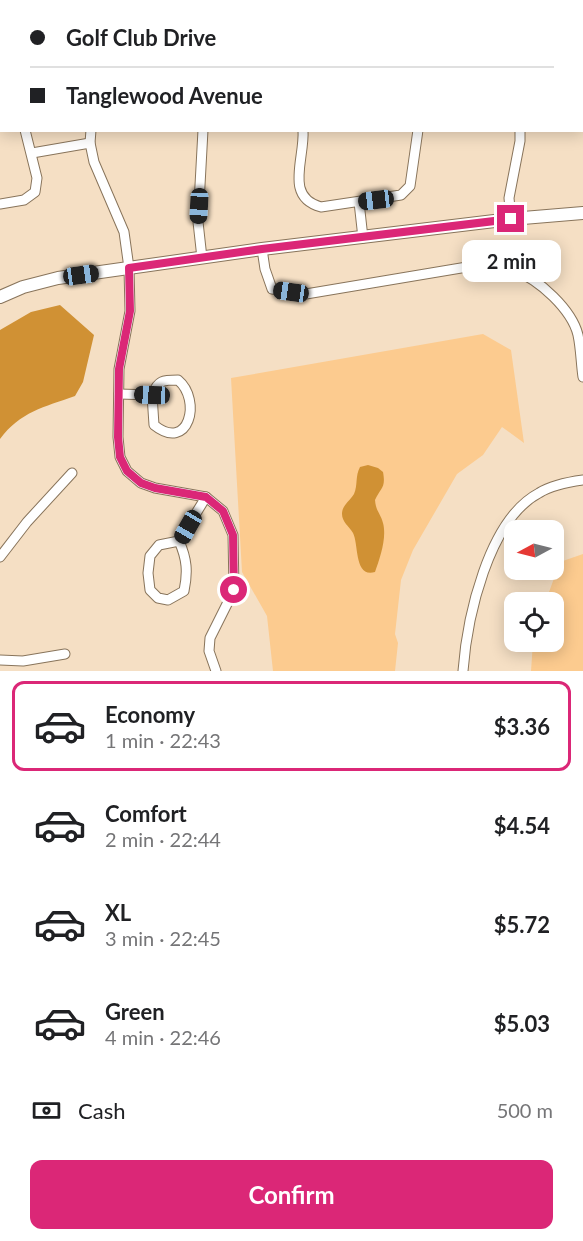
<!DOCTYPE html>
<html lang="en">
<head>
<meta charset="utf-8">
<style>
	:root { --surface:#fff; --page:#f2f2f2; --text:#202124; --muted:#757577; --line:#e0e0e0; --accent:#db2777 }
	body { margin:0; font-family:Lato,sans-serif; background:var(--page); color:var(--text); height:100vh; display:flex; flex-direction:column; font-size:22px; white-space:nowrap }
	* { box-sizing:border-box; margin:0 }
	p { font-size:20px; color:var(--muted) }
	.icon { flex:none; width:33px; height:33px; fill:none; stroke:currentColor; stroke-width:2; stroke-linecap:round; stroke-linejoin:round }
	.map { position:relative; height:671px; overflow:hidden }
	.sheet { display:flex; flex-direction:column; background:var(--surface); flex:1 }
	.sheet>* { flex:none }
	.guide { position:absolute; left:0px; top:0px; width:584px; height:132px; box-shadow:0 3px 15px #0003; display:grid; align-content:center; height:132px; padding:0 30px; background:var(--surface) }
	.needle { width:39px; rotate:263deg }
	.controls { position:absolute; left:504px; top:520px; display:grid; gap:12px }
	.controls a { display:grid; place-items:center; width:60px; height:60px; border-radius:12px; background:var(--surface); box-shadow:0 3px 15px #0003; font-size:30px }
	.end { position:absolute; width:27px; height:27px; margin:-14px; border:8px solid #db2777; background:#fff; box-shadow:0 0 0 3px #fff }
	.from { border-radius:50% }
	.bubble { position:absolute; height:42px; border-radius:12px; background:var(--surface); box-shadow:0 3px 15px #0003; font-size:20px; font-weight:700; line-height:42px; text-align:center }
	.car { position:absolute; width:18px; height:36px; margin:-18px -9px; border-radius:8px; box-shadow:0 0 4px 2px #0007; background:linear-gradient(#222 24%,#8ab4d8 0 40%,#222 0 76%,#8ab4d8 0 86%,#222 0) }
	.guide b { display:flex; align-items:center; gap:21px; height:57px; font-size:22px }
	.guide b+b { border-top:2px solid var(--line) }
	.guide i { width:15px; height:15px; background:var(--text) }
	ul { padding:10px 0 0; list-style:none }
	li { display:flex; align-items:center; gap:18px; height:90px; margin:0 12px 9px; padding:0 18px; border:3px solid transparent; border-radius:12px }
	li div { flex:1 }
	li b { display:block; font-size:22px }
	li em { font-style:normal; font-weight:700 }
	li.active { border-color:var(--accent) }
	li>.icon { width:54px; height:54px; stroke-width:1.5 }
	.pay { display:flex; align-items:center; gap:15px; height:66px; padding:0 30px; font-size:22px }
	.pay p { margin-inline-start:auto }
	.action { display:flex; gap:12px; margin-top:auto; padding:12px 30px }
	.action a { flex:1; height:69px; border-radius:12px; background:var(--accent); color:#fff; font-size:24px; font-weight:700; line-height:69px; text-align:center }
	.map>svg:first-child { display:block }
</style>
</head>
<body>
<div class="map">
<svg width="583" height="671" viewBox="0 0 583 671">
	<rect width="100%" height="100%" fill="#f5dfc4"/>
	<g fill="#fccb8f">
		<polygon points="483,334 511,350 524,443 502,427 483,455 457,474 413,550 401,580 395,634 398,643 395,671 273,671 267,616 242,572 231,378"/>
		<polygon points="583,554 583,671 531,671 533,642 554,642 554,603 545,603 560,562"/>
	</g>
	<g fill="#d09134">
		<path d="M60,305L94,335L83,382L75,396C44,407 20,412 0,439V330L31,312Z"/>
		<path d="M368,465L378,468L383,472C386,488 381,487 375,500C376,512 380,512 383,523C387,538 380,558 375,572C354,578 359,545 353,533C349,526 342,522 342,514C342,505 350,501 354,494C358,485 355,476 360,467Z"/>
	</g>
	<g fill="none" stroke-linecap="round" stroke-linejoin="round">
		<g stroke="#88745b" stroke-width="11">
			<g id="minor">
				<polyline points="212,0 212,2"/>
				<polyline points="307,0 307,2"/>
				<polyline points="36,2 38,0"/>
				<polyline points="138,2 138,0"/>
				<polyline points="0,26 2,25"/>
				<polyline points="0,68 2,71"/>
				<polyline points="91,130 90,143 94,162 124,232 129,268 130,311 119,369 118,437 120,457 127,471 141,483 155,488 206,497 223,511 233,535 234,590 210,638 209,651 216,671"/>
				<path d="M303,130C305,159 284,197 321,207L401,195L410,186L418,130"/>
				<polyline points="32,153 90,143"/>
				<polyline points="359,202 363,238"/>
				<polyline points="0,204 24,200 35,192 37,178 25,130"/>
				<polyline points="511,219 509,198 520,141 520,130"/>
				<path d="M262,249L265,269L272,289L306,294L473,266C487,266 501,266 515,271C539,279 572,310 578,335C581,349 581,364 583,377"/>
				<polyline points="202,258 198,222 203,130"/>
				<path d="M119,394L152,395L154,425C189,453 202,400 178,380C163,380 158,380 152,395"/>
				<path d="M179,541C187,559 188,572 184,591L168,600L158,598L150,590L148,573L150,556L159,545L179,541L206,497"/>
				<polyline points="0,557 27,522 72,473"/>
				<polyline points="0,660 23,661 65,654"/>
				<path d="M463,671C467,618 488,520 539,493C552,485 568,482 583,480"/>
			</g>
		</g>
		<g stroke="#88745b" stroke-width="14">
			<polyline id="tertiary" points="0,297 23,287 58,278 262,249 511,219 583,213"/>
		</g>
		<g stroke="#88745b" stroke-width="17">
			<g id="primary">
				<polyline points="572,0 572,2"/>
				<polyline points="582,73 583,80"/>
			</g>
		</g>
		<use href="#minor" stroke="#fff" stroke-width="9"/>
		<use href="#tertiary" stroke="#fff" stroke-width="12"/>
		<use href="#primary" stroke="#fff" stroke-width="15"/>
	</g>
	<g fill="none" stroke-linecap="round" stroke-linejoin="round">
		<polyline stroke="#db2777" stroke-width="8" points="234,590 233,535 223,511 206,497 155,488 141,483 127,471 120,457 118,437 119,369 130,311 129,268 262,249 511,219"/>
	</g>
</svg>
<div class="controls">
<a><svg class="needle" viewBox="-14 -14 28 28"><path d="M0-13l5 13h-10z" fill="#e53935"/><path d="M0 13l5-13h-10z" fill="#757577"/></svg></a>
<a><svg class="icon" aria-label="locate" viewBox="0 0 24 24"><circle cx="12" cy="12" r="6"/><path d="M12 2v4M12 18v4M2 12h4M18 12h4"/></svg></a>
</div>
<i class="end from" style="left:234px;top:590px"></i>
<i class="end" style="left:511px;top:219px"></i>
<div class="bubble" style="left:462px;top:240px;width:99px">2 min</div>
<i class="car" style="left:376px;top:200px;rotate:263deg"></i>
<i class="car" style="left:199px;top:206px;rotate:183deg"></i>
<i class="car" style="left:81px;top:275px;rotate:82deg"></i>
<i class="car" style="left:291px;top:292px;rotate:278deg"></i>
<i class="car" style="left:152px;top:395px;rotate:272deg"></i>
<i class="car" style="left:188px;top:527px;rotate:210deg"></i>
<div class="guide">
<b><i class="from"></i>Golf Club Drive</b>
<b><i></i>Tanglewood Avenue</b>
</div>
</div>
<section class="sheet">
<ul>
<li class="active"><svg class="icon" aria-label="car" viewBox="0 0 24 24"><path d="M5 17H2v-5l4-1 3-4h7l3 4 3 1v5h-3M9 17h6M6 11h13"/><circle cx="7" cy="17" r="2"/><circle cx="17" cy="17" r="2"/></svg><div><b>Economy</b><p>1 min · 22:43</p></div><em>$3.36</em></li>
<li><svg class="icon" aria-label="car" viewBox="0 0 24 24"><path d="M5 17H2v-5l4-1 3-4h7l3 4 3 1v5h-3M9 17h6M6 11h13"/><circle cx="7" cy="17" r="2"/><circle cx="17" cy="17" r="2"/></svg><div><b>Comfort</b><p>2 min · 22:44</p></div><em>$4.54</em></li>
<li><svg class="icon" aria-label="car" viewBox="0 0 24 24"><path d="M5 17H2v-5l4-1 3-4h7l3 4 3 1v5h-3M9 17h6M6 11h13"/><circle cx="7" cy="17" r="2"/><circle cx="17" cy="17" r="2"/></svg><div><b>XL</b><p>3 min · 22:45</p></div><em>$5.72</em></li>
<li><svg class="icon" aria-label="car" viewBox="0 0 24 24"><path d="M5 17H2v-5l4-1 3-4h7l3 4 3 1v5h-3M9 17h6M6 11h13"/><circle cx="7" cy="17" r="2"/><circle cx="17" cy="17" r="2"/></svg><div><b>Green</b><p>4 min · 22:46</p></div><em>$5.03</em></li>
</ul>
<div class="pay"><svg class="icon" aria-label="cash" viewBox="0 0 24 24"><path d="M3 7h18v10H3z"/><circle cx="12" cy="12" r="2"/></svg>Cash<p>500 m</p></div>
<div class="action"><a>Confirm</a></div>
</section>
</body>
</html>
